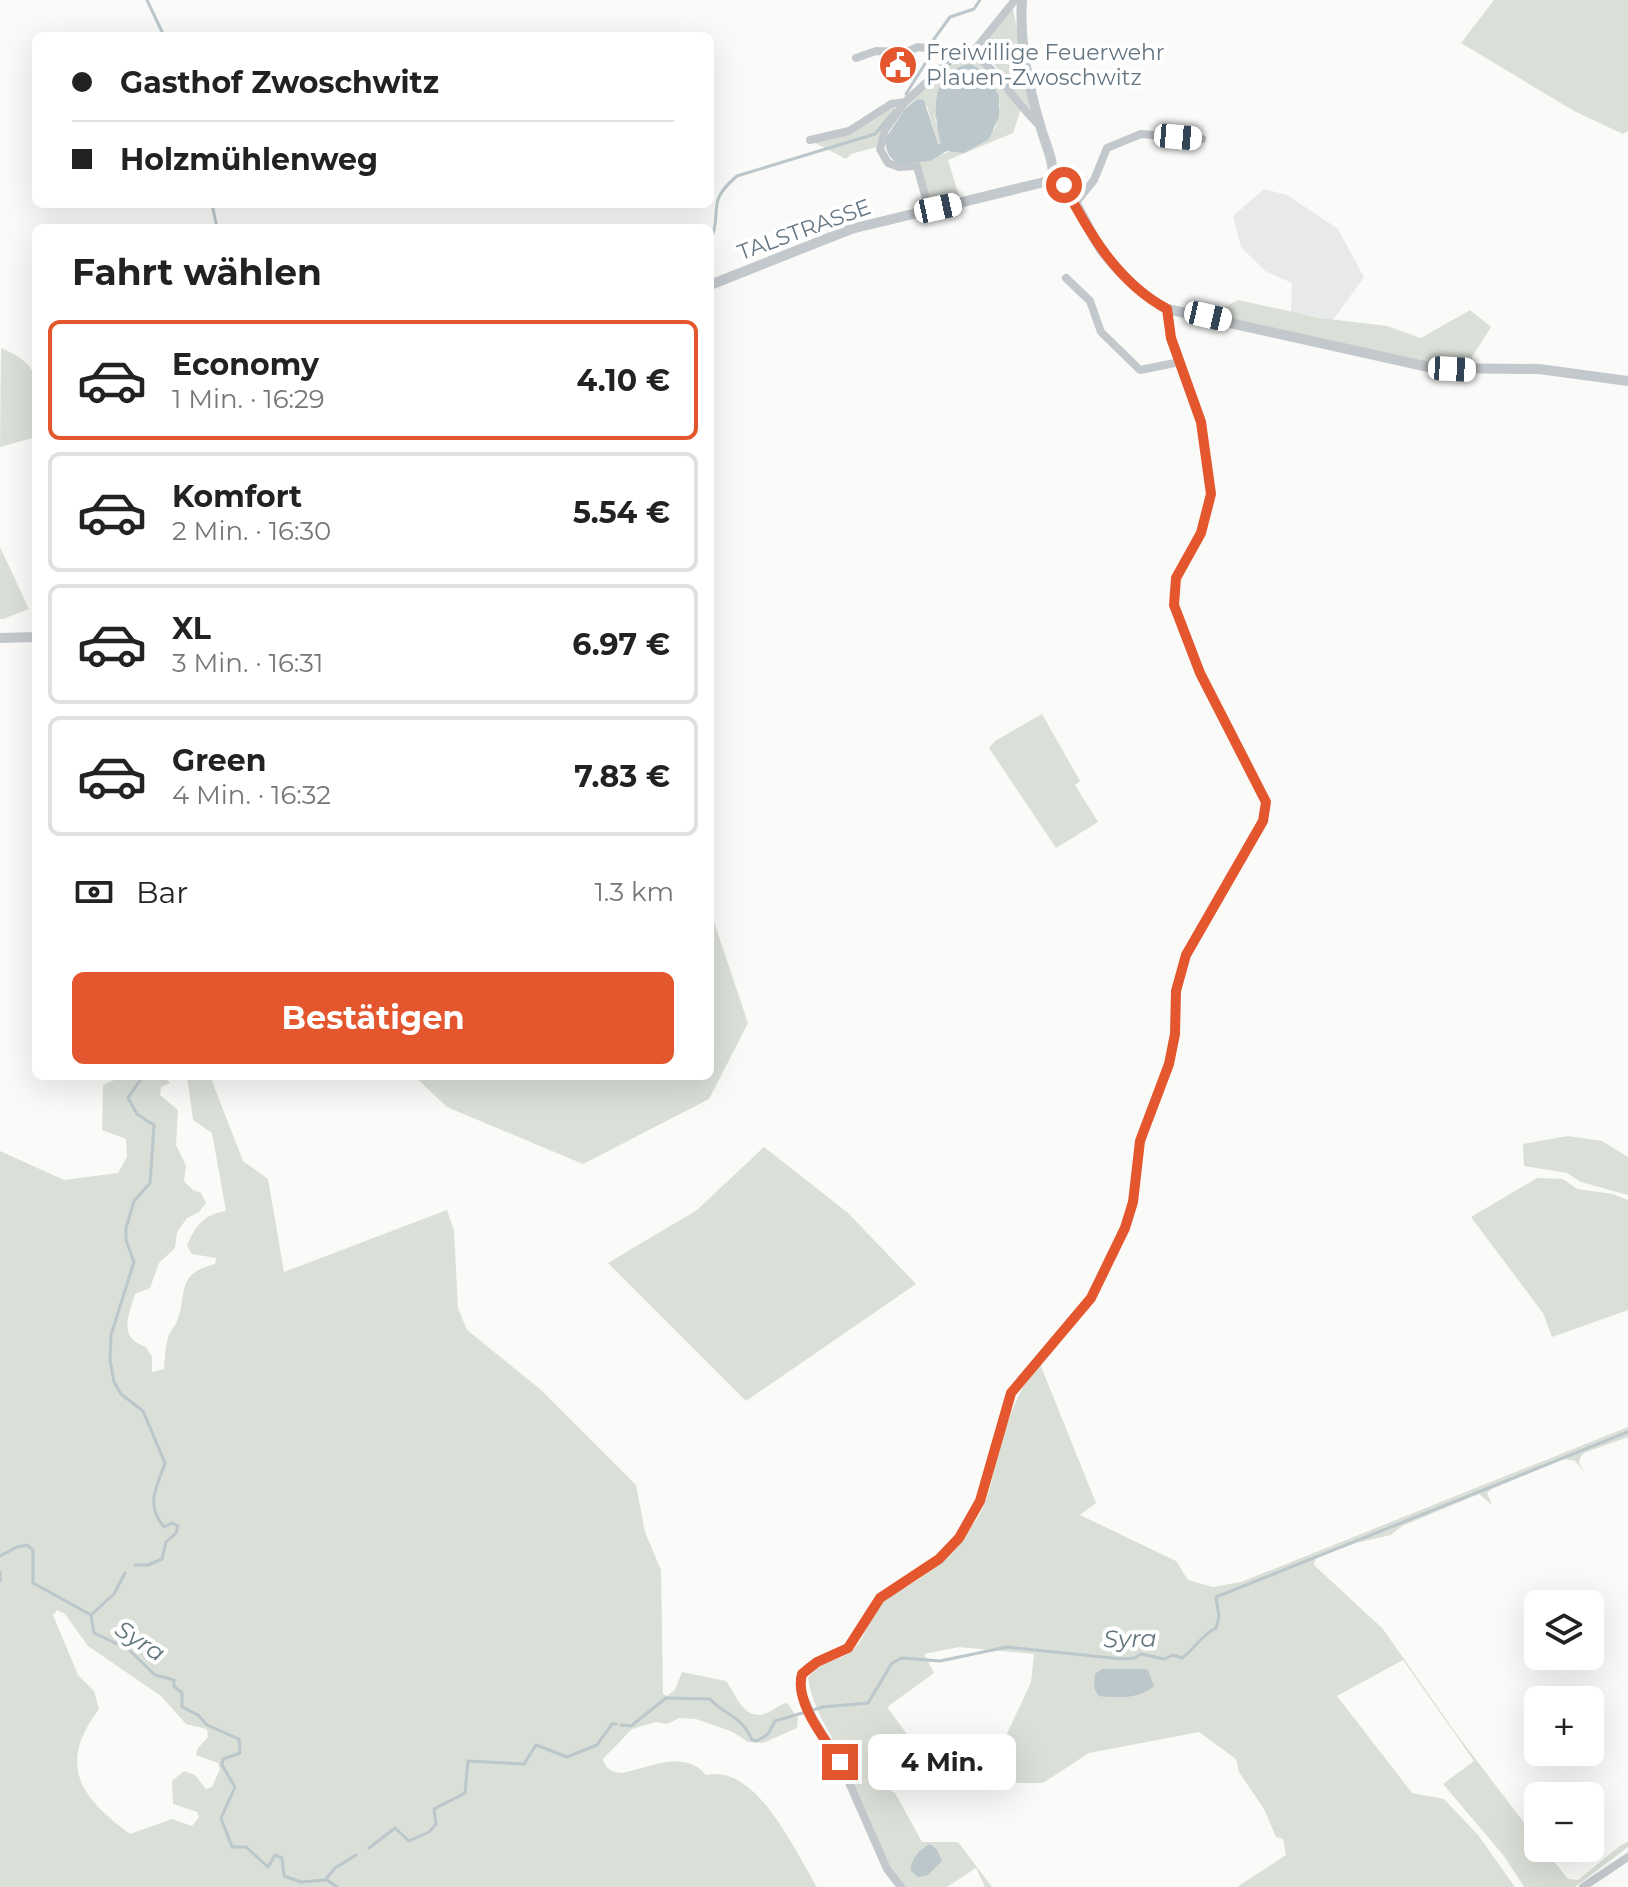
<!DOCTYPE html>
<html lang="de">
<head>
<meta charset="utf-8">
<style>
	:root { --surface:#fff; --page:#f2f2f2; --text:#222; --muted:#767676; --line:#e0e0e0; --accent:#e4572e }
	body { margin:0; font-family:Montserrat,sans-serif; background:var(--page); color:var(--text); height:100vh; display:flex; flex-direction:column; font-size:30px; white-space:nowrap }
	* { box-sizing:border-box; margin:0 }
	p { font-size:26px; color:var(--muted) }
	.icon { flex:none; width:44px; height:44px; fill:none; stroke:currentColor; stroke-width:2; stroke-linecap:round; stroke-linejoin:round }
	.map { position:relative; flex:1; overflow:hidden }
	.side { position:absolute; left:32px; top:224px; width:682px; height:856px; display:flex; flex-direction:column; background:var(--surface); border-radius:12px; box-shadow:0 8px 32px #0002 }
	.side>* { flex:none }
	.hud { position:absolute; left:32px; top:32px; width:682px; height:176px; border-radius:12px; box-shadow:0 8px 32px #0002; display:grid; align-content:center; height:176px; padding:0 40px; background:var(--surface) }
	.buttons { position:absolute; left:1524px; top:1590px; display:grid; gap:16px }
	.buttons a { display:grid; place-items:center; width:80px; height:80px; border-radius:12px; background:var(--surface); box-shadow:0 8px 32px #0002; font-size:40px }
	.end { position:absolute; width:36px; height:36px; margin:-18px; border:10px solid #e4572e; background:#fff; box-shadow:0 0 0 4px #fff }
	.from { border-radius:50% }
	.bubble { position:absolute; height:56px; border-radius:12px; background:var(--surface); box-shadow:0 8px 32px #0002; font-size:26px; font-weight:700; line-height:56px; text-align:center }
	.car { position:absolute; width:24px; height:48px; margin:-24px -12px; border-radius:10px; box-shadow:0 0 6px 2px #0007; background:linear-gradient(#fff 24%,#345 0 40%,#fff 0 76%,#345 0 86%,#fff 0) }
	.hud b { display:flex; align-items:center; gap:28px; height:76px; font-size:30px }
	.hud b+b { border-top:2px solid var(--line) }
	.hud i { width:20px; height:20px; background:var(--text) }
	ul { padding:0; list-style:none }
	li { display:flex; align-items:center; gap:24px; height:120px; margin:0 16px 12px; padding:0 24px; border:4px solid var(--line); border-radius:12px }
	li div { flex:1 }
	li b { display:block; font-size:30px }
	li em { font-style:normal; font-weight:700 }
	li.selected { border-color:var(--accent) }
	li>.icon { width:72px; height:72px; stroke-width:1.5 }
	h2 { padding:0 40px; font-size:36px; line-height:96px }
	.pay { display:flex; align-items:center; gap:20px; height:88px; padding:0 40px; font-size:30px }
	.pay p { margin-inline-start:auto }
	.button { display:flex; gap:16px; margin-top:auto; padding:16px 40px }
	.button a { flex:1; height:92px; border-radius:12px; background:var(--accent); color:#fff; font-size:32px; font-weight:700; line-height:92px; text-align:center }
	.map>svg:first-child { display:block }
</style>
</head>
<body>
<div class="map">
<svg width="1628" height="1887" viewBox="0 0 1628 1887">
	<rect width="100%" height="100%" fill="#fafaf8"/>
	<polygon fill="#e8e9e9" points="1264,189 1287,195 1338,229 1364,277 1333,320 1291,312 1292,283 1265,271 1241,247 1233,216"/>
	<g fill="#dadfd7" fill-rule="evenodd">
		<polygon points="1494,0 1628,0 1628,131 1623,134 1574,111 1461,43"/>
		<polygon points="1013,9 1032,105 1031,111 1024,106 983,49 983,44"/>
		<path d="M970,56L978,58L1021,109L1013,133L948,160L959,196L955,197L953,192L929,199L918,162C938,160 974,138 995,129L1000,103L935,119L942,144L938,145L927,106L916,99L905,109C922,87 944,66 970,56Z"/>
		<polygon points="893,107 896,111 882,127 877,147 851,154 846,159 815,143 834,136 849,135"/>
		<polygon points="1238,300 1320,318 1387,326 1421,338 1470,310 1491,327 1472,357 1472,370 1433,368 1208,316"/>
		<path d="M1,348C49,367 36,392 36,437L0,447Z"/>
		<polygon points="0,547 29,609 3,619 0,619"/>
		<polygon points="1042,714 1080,781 1075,785 1098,822 1056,848 989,748 995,741"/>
		<polygon points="710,910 748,1023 709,1099 583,1164 447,1107 414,1076 710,1076"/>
		<path d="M123,1076H164L170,1083L161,1087L160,1095L178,1110L176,1145L186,1166L184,1181L193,1190L201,1193L206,1203L199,1212L187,1218L177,1232L175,1248L159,1263L150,1288L135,1294C128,1317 118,1338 146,1347L152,1357V1372L164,1369C165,1359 165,1347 168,1338C169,1332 175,1327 177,1321C188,1295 174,1274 215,1264L216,1258L192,1254L187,1246C195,1226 204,1214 226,1211L212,1133L193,1120L187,1076H210L243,1161L268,1179L284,1272L447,1210L454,1231L458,1308L467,1330L540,1389L636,1485L645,1532L661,1570L663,1694L667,1696L675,1690L682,1672L726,1681C737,1695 744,1724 769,1712C776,1709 778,1705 787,1703L798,1718L797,1728L763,1743L748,1742L733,1732L696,1719L679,1718L667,1724L656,1722L632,1729L603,1759C606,1769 610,1772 622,1773C650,1768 684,1749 706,1775C756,1763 795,1851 817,1887H0V1151L64,1180L118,1173L127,1157L126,1139L102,1130L103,1085ZM57,1610L65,1614L88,1646L161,1696L186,1724L207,1729L208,1737L198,1748L196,1755L218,1763L220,1769L212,1787L206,1789L195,1775L184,1771L172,1781L173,1804L197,1812L199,1817L192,1826L172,1819L130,1834C80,1797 57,1765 99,1709L94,1691L78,1675L53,1615Z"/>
		<polygon points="1568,1136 1602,1141 1628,1157 1628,1195 1581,1182 1567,1173 1524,1166 1523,1144"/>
		<polygon points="764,1147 848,1213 916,1284 746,1401 608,1263 697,1210"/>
		<polygon points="1537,1178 1563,1179 1577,1189 1613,1194 1628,1200 1628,1310 1552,1337 1543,1313 1471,1217"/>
		<path d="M1040,1364L1096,1503L1080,1515L1176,1561L1188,1580L1213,1587L1241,1582L1628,1427V1437L1584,1453C1575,1462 1581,1466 1587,1475L1575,1461L1564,1459L1492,1489L1487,1493L1492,1505L1479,1494L1402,1526L1391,1535L1356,1543L1316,1558L1314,1565L1383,1629L1455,1732L1538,1841V1848H1543L1568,1879L1578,1880L1621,1845L1628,1842V1847L1575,1887H1524L1504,1856L1443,1784L1474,1761L1403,1660L1337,1696L1412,1793L1444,1799L1478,1835L1515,1887H1237L1286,1855L1283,1839L1276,1837L1264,1809L1239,1772L1236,1759L1199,1732L1089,1753L1043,1783H1016L1006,1736L1031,1682L1034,1654L959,1647L924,1654L934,1673L887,1707L907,1734L877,1761L876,1780L895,1793L922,1842H958L992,1887H985L976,1868L947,1887H901C872,1851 864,1804 845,1763C832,1735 812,1708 808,1678C822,1660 833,1663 849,1653C867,1641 870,1610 886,1596C892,1591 902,1590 908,1586C938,1568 959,1546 978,1517C987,1503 990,1487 994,1471C1004,1433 1013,1393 1040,1364Z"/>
	</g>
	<g fill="#bbc7cb">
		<path d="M970,64L985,72L999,96V116L989,139L964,153L947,151L930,161L899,164C888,158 886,151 885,139L905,109L917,99L924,100L938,144H941C934,114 928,71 970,64Z"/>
		<path d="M1102,1669H1144L1148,1670L1154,1686C1139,1699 1118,1698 1099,1696L1094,1688L1095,1674Z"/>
		<path d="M930,1844L937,1850L942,1861L928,1875L918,1877L911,1871C910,1859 920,1849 930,1844Z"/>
	</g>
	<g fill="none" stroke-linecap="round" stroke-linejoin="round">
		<g stroke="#bbc7cb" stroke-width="3">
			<polyline points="147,0 164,36"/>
			<polyline points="906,94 928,59 934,39 950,17 974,9 980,0"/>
			<polyline points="212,204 217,228"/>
			<path d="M710,243C724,210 704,204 737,176L875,134L895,110"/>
			<polyline points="0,1556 17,1547 27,1545 33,1550 33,1583 91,1615 94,1633 128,1649 155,1675 174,1680 174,1686 182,1693 182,1707 198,1715 207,1725 239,1739 240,1753 223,1759 222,1765 235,1787 221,1818 232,1847 246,1847 268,1867 275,1855 282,1858 284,1876 301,1882 325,1880 335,1868 356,1855"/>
			<path d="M135,1565H148L162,1559L166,1542L176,1533L178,1526L172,1523L164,1527C144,1503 158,1485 165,1463L143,1411L121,1394L114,1382L110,1359L111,1335L134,1262L126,1240V1228L134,1201L150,1183L154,1125L137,1114L128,1098L143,1076"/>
			<polyline points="0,1572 0,1581"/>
			<polyline points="91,1615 114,1594 125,1573"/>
			<path d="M621,1725L631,1726L666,1698L710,1699C727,1717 741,1715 752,1740L757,1741L768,1734L775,1721L823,1707L868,1703L892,1663L902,1658L940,1661L1007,1647L1122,1659L1135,1658L1141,1654L1164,1659L1173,1655L1182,1658C1195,1649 1201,1635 1216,1628L1219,1617L1216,1597L1628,1432"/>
			<polyline points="369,1848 395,1828 409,1841 429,1832 436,1824 434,1809 465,1793 468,1761 524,1764 536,1745 567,1757 597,1745 612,1724 616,1724"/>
			<polyline points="327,1880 337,1887"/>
		</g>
		<g stroke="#c3c8cc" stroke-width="8">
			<path d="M973,52C999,73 1015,102 1039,125"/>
			<polyline points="856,58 876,51 906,52 918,47 961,53"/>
			<polyline points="905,102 885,130 880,149 888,163 899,167 917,166 929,210"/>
			<polyline points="810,140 849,131 891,104 905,102 951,60 973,52 1015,0"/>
			<polyline points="1074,205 1094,180 1107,148 1141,134 1202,139"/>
			<polyline points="1066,278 1090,301 1101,332 1140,370 1180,362"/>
			<polyline points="901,1887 887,1869 840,1762 813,1718 800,1688 800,1678 808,1667 848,1648 880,1598 939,1559 959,1538 980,1501 1011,1393 1091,1298 1125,1228 1133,1202 1140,1141 1169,1064 1175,1034 1176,991 1186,955 1263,821 1266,802 1200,673 1174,605 1176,578 1201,533 1211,494 1201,422 1171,338 1167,309"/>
			<polyline points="1583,1887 1628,1857"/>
		</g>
		<g stroke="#c3c8cc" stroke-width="10">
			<path d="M1022,0C1019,42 1028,85 1040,125C1045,144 1054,159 1053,180"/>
			<path d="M710,285L851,229L1053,180C1072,185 1089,233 1102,251C1119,273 1143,296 1167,309L1433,368L1539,369L1628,381"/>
			<polyline points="0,638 36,637"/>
		</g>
	</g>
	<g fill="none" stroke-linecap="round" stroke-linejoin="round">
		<path stroke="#e4572e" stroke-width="10" d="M840,1762C825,1739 794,1702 802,1674L817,1662L848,1648L880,1598L939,1559L959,1538L980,1501L1011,1393L1091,1298L1125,1228L1133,1202L1140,1141L1169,1064L1175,1034L1176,991L1186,955L1263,821L1266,802L1200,673L1174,605L1176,578L1201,533L1211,494L1201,422L1171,338L1167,309C1118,283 1089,233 1064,185"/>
	</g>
	<defs>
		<g id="civic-disc" transform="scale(2)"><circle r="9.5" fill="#e4572e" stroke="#fff"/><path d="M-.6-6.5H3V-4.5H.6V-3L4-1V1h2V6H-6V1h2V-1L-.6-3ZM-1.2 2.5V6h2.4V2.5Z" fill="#fff"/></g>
	</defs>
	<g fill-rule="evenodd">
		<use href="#civic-disc" x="898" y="65"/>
	</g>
	<g text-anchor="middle" stroke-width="8" stroke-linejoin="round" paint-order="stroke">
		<g font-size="22" fill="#657683" stroke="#fff" text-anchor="start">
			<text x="926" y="60">Freiwillige Feuerwehr<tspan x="926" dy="25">Plauen-Zwoschwitz</tspan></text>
		</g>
		<g font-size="22" fill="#657683" stroke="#fff">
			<text transform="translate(804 229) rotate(-20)" y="8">TALSTRASSE</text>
		</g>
		<g font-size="24" font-style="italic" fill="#60757c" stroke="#fff">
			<text transform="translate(1130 1639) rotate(-1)" y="8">Syra</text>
			<text transform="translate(140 1641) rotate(33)" y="8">Syra</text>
		</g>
	</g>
</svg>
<div class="buttons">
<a><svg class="icon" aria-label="layers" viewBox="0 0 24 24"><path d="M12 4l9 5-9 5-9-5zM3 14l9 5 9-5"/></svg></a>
<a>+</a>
<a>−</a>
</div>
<i class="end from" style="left:1064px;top:185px"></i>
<i class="end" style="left:840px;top:1762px"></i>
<div class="bubble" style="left:868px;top:1734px;width:148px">4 Min.</div>
<i class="car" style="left:1178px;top:137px;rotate:95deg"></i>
<i class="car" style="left:938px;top:208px;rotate:78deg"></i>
<i class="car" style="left:1208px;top:316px;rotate:103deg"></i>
<i class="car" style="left:1452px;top:369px;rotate:93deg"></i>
<div class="hud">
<b><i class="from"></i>Gasthof Zwoschwitz</b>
<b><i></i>Holzmühlenweg</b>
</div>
<section class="side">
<h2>Fahrt wählen</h2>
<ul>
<li class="selected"><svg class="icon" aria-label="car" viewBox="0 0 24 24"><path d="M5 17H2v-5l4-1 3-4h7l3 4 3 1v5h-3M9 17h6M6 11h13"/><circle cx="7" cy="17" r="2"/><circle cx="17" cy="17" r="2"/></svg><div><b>Economy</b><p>1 Min. · 16:29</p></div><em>4.10 €</em></li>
<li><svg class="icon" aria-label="car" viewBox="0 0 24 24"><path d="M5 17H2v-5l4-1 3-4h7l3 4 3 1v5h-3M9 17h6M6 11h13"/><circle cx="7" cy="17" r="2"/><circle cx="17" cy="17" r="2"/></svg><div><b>Komfort</b><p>2 Min. · 16:30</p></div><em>5.54 €</em></li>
<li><svg class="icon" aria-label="car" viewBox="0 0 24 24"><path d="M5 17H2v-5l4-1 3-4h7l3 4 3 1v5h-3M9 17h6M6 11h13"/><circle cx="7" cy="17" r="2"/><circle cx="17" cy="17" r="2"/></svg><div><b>XL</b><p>3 Min. · 16:31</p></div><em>6.97 €</em></li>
<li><svg class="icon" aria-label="car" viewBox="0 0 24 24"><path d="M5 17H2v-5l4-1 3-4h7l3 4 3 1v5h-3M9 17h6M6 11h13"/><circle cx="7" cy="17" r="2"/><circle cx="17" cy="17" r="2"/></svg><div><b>Green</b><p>4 Min. · 16:32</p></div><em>7.83 €</em></li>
</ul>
<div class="pay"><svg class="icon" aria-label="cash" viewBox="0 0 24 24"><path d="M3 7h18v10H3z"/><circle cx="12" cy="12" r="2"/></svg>Bar<p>1.3 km</p></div>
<div class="button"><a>Bestätigen</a></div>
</section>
</div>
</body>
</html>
